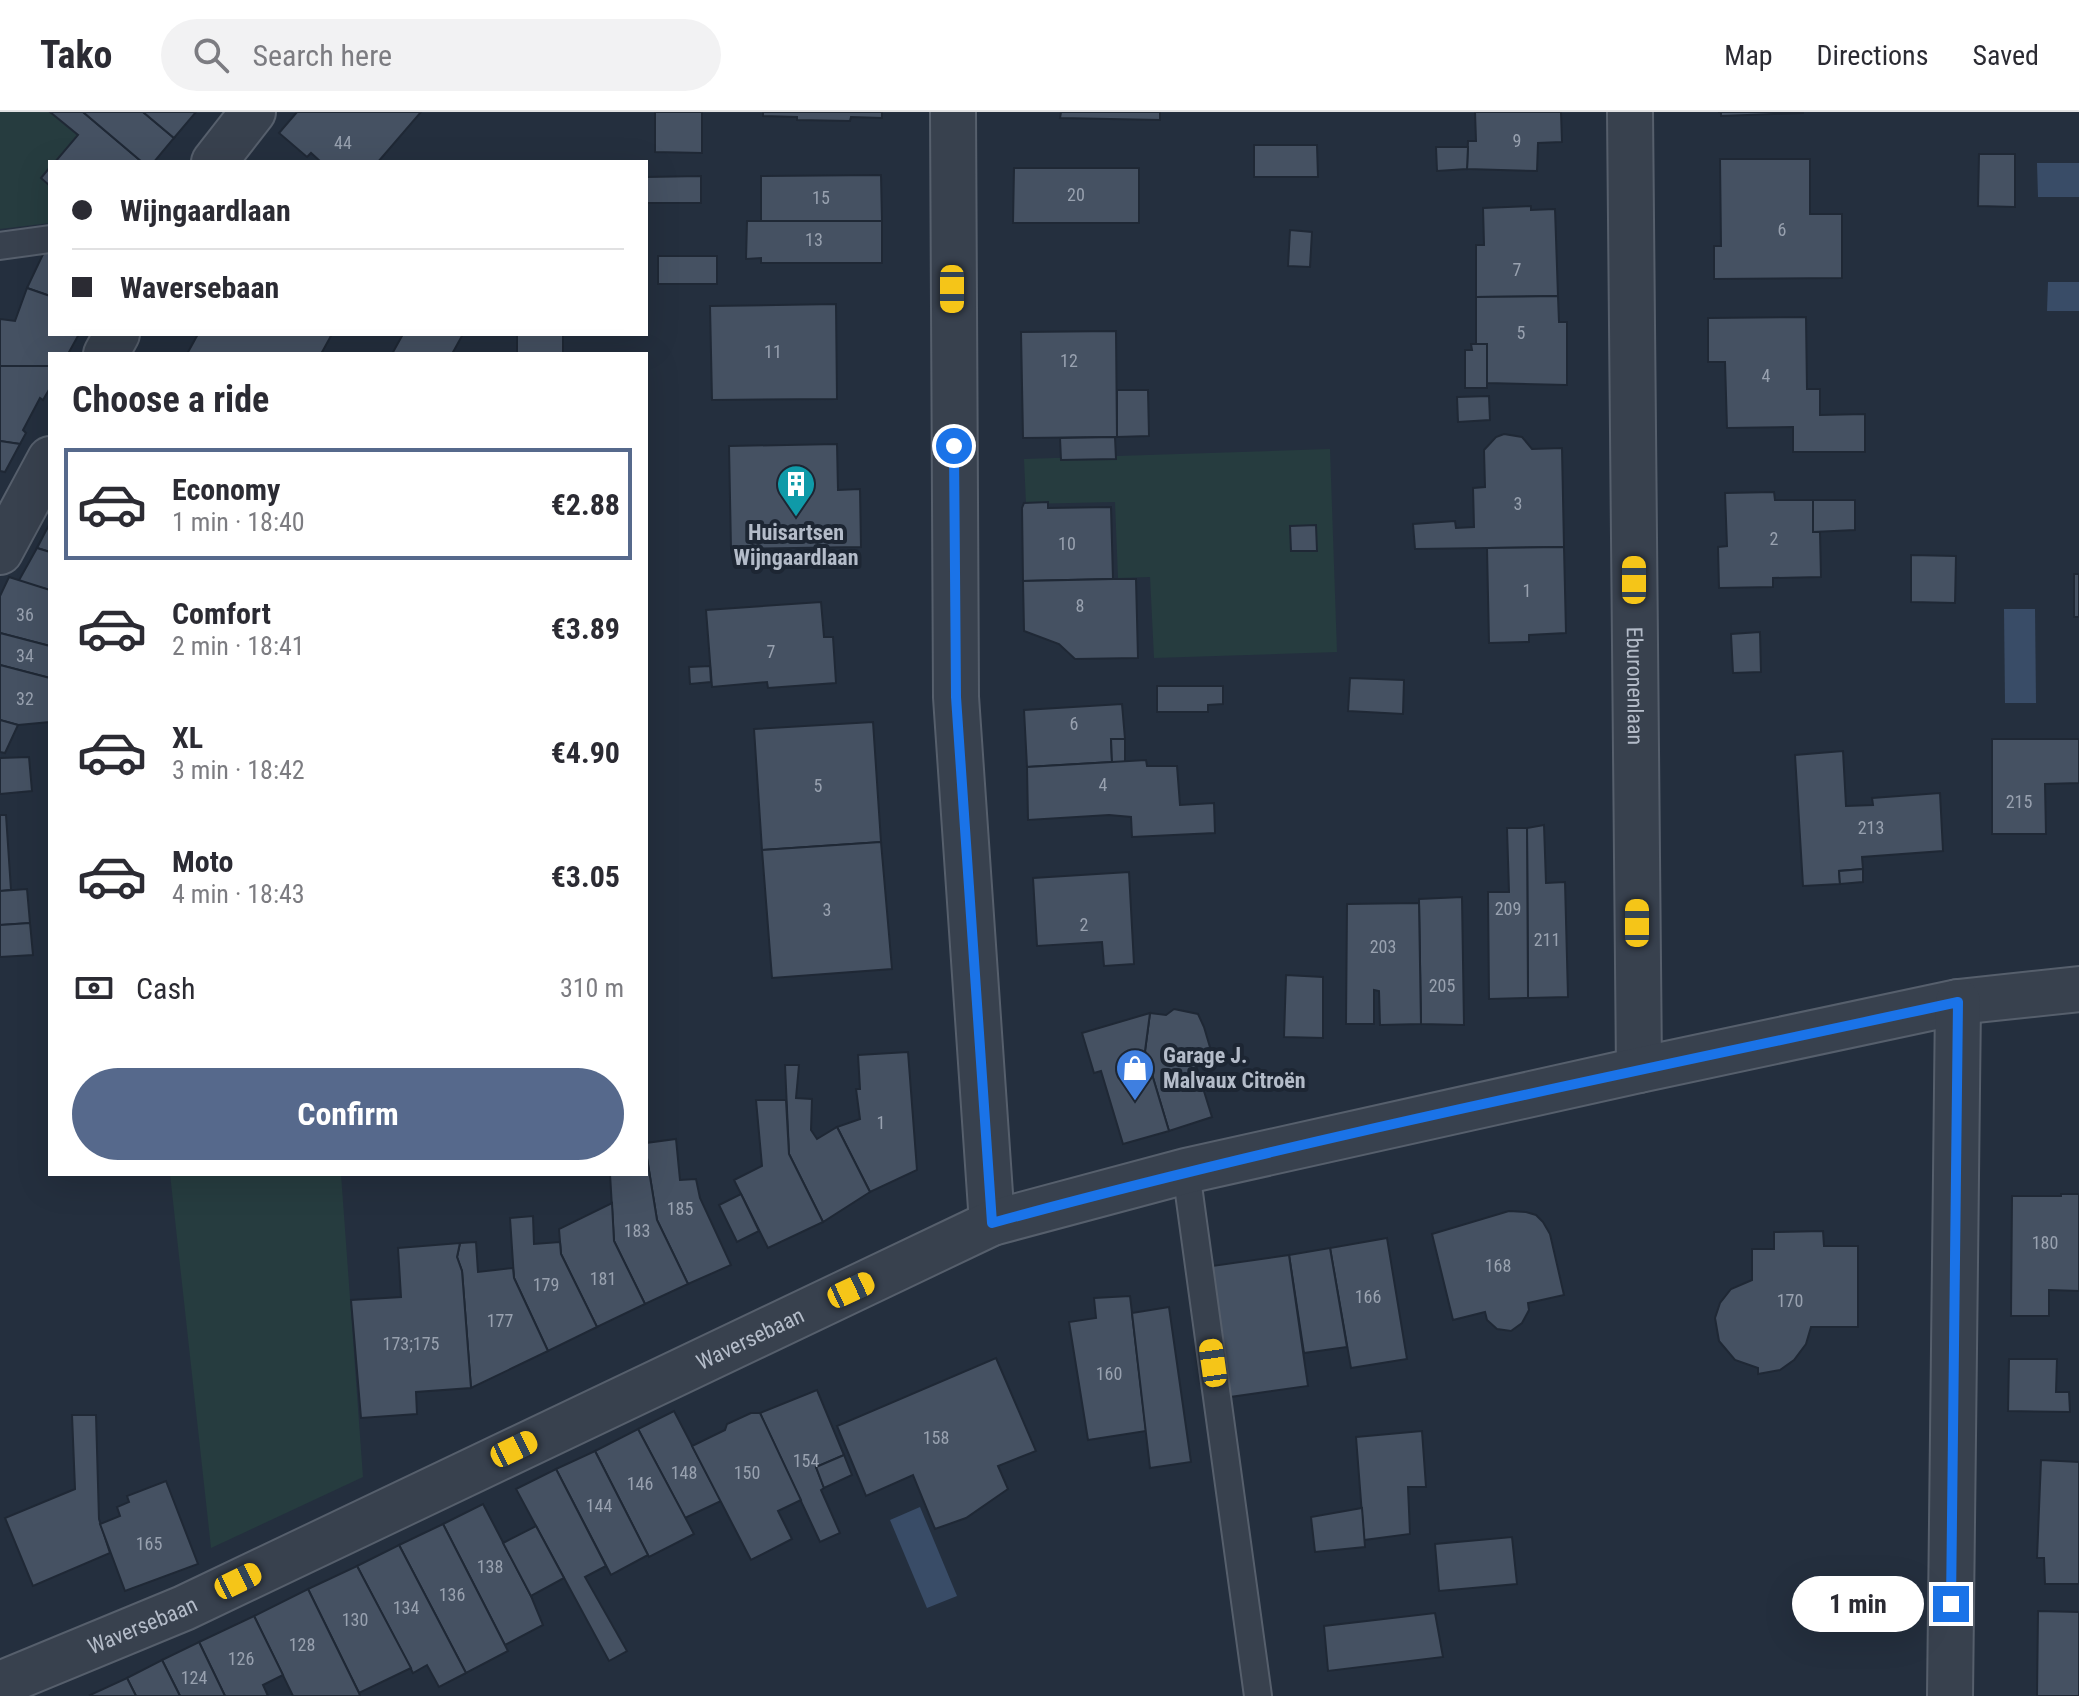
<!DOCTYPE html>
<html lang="en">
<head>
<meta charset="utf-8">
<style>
	:root { --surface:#fff; --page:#f2f2f3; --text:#2b2b33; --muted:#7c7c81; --line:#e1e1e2; --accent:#56698c }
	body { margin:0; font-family:"Roboto Condensed",sans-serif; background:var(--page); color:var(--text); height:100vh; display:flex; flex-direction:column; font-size:30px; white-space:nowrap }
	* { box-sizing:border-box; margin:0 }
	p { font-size:26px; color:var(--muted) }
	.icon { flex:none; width:44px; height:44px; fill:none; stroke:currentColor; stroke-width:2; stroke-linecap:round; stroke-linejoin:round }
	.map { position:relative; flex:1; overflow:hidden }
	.sheet { position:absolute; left:48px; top:240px; width:600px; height:824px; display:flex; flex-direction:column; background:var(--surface); border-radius:0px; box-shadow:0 8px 32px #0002 }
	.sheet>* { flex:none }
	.top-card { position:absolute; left:48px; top:48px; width:600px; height:176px; border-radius:0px; box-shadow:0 8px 32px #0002; display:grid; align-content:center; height:176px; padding:0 24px; background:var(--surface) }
	.end { position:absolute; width:36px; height:36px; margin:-18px; border:10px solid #1a73e8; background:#fff; box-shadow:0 0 0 4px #fff }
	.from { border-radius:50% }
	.bubble { position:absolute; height:56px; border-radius:28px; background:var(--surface); box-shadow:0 8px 32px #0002; font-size:26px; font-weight:700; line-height:56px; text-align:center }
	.car { position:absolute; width:24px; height:48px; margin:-24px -12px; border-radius:10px; box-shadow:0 0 6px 2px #0007; background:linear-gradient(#f5c518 24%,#345 0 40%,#f5c518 0 76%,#345 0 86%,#f5c518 0) }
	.top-card b { display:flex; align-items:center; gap:28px; height:76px; font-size:30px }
	.top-card b+b { border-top:2px solid var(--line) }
	.top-card i { width:20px; height:20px; background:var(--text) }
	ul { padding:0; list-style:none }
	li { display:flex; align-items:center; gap:24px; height:112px; margin:0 16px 12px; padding:0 8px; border:4px solid transparent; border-radius:0px }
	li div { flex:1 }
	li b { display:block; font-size:30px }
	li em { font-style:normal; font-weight:700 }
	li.selected { border-color:var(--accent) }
	li>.icon { width:72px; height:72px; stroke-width:1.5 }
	h2 { padding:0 24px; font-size:36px; line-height:96px }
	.pay { display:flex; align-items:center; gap:20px; height:88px; padding:0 24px; font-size:30px }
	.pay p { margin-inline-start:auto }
	.action { display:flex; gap:16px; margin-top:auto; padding:16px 24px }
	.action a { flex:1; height:92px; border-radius:48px; background:var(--accent); color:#fff; font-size:32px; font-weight:700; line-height:92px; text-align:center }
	header { display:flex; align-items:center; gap:48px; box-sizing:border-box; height:112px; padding:0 40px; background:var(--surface); border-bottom:2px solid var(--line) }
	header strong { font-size:38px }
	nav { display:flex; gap:44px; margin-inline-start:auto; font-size:28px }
	.search { width:560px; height:72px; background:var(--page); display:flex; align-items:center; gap:20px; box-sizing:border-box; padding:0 28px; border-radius:44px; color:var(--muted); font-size:30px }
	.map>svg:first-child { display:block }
</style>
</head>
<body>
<header>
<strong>Tako</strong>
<div class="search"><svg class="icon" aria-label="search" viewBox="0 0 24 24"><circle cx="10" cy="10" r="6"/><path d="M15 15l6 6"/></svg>Search here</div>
<nav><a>Map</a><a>Directions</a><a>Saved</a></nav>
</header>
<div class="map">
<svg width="2079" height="1584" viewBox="0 0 2079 1584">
	<rect width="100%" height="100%" fill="#242f3e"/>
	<g fill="#263c3f">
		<polygon points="0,0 50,0 78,23 55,50 50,50 50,55 41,66 50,74 50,111 0,117"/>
		<polygon points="1330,337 1337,540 1154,546 1150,465 1118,466 1115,390 1026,392 1024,347"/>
		<polygon points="170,1062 341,1062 363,1365 211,1436"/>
	</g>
	<g fill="#394c67">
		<polygon points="2037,51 2079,51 2079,85 2038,85"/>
		<polygon points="2048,170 2079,170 2079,199 2047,199"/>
		<polygon points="2004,497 2035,497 2036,591 2005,591"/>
		<polygon points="920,1395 957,1484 927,1496 890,1408"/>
	</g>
	<g fill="#455162" stroke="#1f2835" stroke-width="2">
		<polygon points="50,0 83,0 142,50 55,50 78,23"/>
		<polygon points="83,0 143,0 174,26 154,50 142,50"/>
		<polygon points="143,0 196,0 174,26"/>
		<polygon points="297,0 421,0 378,50 321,50 311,41 307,45 279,21"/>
		<polygon points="655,0 702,0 702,41 655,40"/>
		<polygon points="763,0 882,0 882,6 851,5 850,9 797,8 797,5 763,4"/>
		<polygon points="1061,0 1160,0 1160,8 1060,6"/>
		<polygon points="1475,0 1561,0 1562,30 1538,31 1537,59 1467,57 1468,29 1476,29"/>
		<polygon points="1718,0 1803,0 1803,1 1721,4 1721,0"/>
		<polygon points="1254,33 1317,33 1318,65 1254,65"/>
		<polygon points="1436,35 1468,35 1467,57 1437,59"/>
		<polygon points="1979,42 2015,42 2015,95 1978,94"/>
		<polygon points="1720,47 1810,47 1810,102 1842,102 1842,166 1714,167 1714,134 1721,134"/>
		<polygon points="50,55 50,74 41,66"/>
		<polygon points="1014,56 1139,56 1139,111 1013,111"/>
		<polygon points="881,63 882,109 761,109 761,64"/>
		<polygon points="701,64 701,91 646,91 646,65"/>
		<polygon points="1531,94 1531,98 1555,97 1558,184 1476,185 1476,133 1484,133 1483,96"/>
		<polygon points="747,109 882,109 882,151 761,151 761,146 746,147"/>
		<polygon points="1290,118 1312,120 1310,155 1288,154"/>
		<polygon points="45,138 50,140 50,184 27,176"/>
		<rect x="658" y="144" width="59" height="28"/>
		<polygon points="27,176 50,184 50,222 79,222 68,242 50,242 50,254 0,254 0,207 15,209"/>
		<polygon points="1558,184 1559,210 1567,210 1567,273 1487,271 1487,232 1476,232 1476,185"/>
		<polygon points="836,192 837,287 712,288 710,194"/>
		<polygon points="1806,205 1807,277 1820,277 1820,303 1865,302 1865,340 1793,340 1793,315 1727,316 1725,250 1708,250 1708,206"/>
		<polygon points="1116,219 1117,325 1023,326 1021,220"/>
		<polygon points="198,222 332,222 321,242 187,242"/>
		<polygon points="403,222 463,222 452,242 392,242"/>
		<rect x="517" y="222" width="46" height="20"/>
		<polygon points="1471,232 1487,232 1487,276 1465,276 1465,238 1472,238"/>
		<polygon points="0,254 50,254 50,276 43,288 40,286 23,318 26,321 20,332 0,329"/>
		<polygon points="1117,278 1148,278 1149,324 1117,325"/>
		<polygon points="1489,284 1490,308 1458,310 1457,285"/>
		<polygon points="1504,322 1522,325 1532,337 1562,336 1564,435 1415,437 1413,412 1455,409 1456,416 1474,415 1473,376 1485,375 1484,338 1496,325"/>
		<polygon points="1115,325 1116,347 1061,348 1060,326"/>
		<polygon points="0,329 20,332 5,360 0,359"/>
		<polygon points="837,332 838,378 860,377 861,435 731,437 729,334"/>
		<polygon points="1774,380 1775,388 1813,388 1813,420 1820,420 1821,465 1773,466 1773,475 1719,476 1718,435 1727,434 1725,381"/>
		<polygon points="1813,388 1855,388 1855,418 1813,420"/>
		<polygon points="1048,390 1048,396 1111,395 1113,467 1023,469 1022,396 1024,391"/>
		<polygon points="50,411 50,440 37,436"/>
		<polygon points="1316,413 1317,439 1291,439 1290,414"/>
		<polygon points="1564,435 1566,521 1529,523 1529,530 1489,531 1487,436"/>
		<polygon points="37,436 50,440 50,478 18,470"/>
		<polygon points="1911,443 1956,444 1955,491 1911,490"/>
		<rect x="2074" y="462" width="5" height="43"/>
		<polygon points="9,465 50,478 50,534 0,521 0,484"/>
		<polygon points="1113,467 1136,467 1138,546 1075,547 1059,532 1024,519 1023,469"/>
		<polygon points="821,490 824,525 833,525 836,571 768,576 767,570 712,575 706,498"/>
		<polygon points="1760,520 1761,560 1733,561 1731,522"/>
		<polygon points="0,521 50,534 50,566 0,553"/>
		<polygon points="0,553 50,566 50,610 18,613 0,608"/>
		<polygon points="710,554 711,570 690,572 689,555"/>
		<polygon points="1350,566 1404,568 1403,602 1348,599"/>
		<polygon points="1157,574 1223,574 1223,592 1208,593 1208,600 1157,600"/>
		<polygon points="1122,592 1125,627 1111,627 1112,650 1027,655 1024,598"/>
		<polygon points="0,608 18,613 5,641 0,640"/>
		<polygon points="873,610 881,730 762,738 754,617"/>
		<polygon points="1111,627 1125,627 1125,650 1112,650"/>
		<polygon points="1992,627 2079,627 2079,671 2045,672 2046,722 1992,722"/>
		<polygon points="1843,639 1846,694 1873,693 1872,686 1940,681 1943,739 1862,745 1863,757 1839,759 1840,772 1803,774 1795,643"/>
		<polygon points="29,645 32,679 0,682 0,646"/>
		<polygon points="1146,648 1147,654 1177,654 1180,693 1214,691 1215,721 1132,725 1131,705 1109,703 1028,708 1027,655"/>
		<polygon points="0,703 6,703 11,778 0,779"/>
		<polygon points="1544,713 1546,771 1565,770 1568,885 1528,886 1527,716"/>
		<polygon points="1507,716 1527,716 1528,886 1489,887 1488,780 1509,780"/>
		<polygon points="881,730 892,857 772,866 762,738"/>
		<polygon points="1863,757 1863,770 1840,772 1839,759"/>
		<polygon points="1129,760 1134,852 1104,854 1102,830 1037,834 1033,766"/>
		<polygon points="27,777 30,811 0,813 0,779"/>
		<polygon points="1462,785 1464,913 1421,912 1419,787"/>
		<polygon points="1419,791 1421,912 1380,913 1379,879 1374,878 1374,912 1346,912 1347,792"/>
		<polygon points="30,811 33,843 0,845 0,813"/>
		<polygon points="1286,863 1323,865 1323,926 1284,925"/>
		<polygon points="1174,897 1198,902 1204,915 1212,942 1194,947 1212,1005 1169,1019 1145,939 1150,901 1166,903"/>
		<polygon points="1150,901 1145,939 1169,1019 1123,1032 1101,959 1094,961 1082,921"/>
		<polygon points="908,940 917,1058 870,1080 837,1015 860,1007 856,977 860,977 858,943"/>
		<polygon points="785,953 799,953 796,986 812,987 811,1018 817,1027 837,1015 870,1080 823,1110 789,1042"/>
		<polygon points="756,988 786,988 789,1042 823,1110 768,1136 734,1068 762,1054"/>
		<polygon points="676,1027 680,1068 696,1067 700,1086 731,1153 688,1172 657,1108 646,1040 646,1031"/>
		<polygon points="646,1040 657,1108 688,1172 645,1192 614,1129 610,1062 646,1062"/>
		<polygon points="741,1082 759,1119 737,1130 719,1093"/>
		<polygon points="2061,1082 2079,1082 2079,1179 2049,1178 2049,1204 2011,1204 2012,1084 2061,1084"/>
		<polygon points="612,1091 614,1129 645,1192 597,1215 561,1142 559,1117"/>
		<polygon points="1509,1099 1526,1100 1536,1103 1543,1110 1550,1122 1564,1183 1528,1191 1529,1198 1522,1211 1511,1219 1497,1217 1487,1208 1485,1200 1453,1208 1432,1122"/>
		<polygon points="533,1104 534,1132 560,1130 561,1142 597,1215 548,1239 514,1166 510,1106"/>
		<polygon points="1823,1119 1824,1134 1858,1134 1858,1215 1811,1215 1806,1232 1794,1248 1780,1258 1758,1262 1758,1256 1735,1248 1719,1229 1715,1206 1720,1191 1731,1177 1752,1168 1752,1137 1774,1137 1774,1120"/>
		<polygon points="1387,1126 1407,1247 1351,1256 1330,1136"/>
		<polygon points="476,1130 478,1160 513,1156 514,1166 548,1239 471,1276 462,1159 457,1145 460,1131"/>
		<polygon points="460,1131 457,1145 462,1159 471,1276 416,1280 417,1302 361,1306 351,1188 401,1185 398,1136"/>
		<polygon points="1330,1136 1347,1235 1304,1241 1289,1143"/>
		<polygon points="1289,1143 1308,1274 1230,1285 1212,1154"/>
		<polygon points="1130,1184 1146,1319 1088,1328 1069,1210 1096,1206 1094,1186"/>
		<polygon points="1169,1195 1191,1350 1150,1356 1132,1201"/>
		<polygon points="996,1246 1036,1339 998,1354 1008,1377 966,1406 935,1417 913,1363 866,1384 837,1314"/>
		<polygon points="2009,1247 2057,1247 2056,1280 2069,1280 2070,1300 2008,1299"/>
		<polygon points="817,1278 844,1343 816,1355 824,1376 821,1378 840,1421 820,1430 760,1301"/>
		<polygon points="674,1299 721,1389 685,1406 638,1317"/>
		<polygon points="751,1301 760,1301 801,1388 778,1399 792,1427 751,1448 692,1334 725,1318 727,1312"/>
		<polygon points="72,1303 96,1303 99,1407 110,1441 33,1474 5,1406 75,1377"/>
		<polygon points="638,1317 694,1422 649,1445 595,1339"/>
		<polygon points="1422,1319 1426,1375 1408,1375 1410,1422 1364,1428 1356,1325"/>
		<polygon points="595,1339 648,1443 611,1463 556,1357"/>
		<polygon points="844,1343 852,1363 824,1376 816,1355"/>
		<polygon points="2041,1348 2079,1350 2079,1472 2045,1472 2044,1446 2037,1446"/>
		<polygon points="556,1357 606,1454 585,1465 627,1539 609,1549 516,1377"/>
		<polygon points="166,1369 198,1452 125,1479 100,1412 120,1404 117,1395 129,1390 127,1384"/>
		<polygon points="483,1392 531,1484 543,1513 505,1533 443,1412"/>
		<polygon points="1362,1396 1365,1435 1315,1440 1311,1405"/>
		<polygon points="443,1412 508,1539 466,1561 399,1433"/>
		<polygon points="536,1414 564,1466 531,1484 503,1431"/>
		<polygon points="1512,1425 1517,1472 1439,1479 1435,1432"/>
		<polygon points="399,1433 466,1561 439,1575 427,1553 413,1561 357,1454"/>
		<polygon points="357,1454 411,1556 359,1581 308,1477"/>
		<polygon points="308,1477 359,1581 360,1584 293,1584 254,1504"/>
		<polygon points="2038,1499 2079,1500 2079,1584 2037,1584"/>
		<polygon points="1435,1501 1443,1545 1328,1559 1324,1514"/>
		<polygon points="254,1504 283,1563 263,1573 268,1584 225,1584 199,1530"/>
		<polygon points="199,1530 225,1584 180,1584 162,1548"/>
		<polygon points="162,1548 180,1584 136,1584 127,1566"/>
		<polygon points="127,1566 136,1584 91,1584 90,1583"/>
	</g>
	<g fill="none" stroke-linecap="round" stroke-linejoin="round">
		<g stroke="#565f6c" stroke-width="30">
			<g id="service">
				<polyline points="0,134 50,127"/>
				<polyline points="1186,1059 1258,1584"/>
			</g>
		</g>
		<g stroke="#565f6c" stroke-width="48">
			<g id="minor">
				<polyline points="953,0 956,585 992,1111"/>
				<path id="s1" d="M1630,0L1639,958"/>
				<polyline points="214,50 253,0"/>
				<polyline points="106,242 117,222"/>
				<polyline points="0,440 50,347"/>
				<path id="s2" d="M0,1572L184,1496L992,1111L1186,1059L1639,958L1958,890L2079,877"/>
				<polyline points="1950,1584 1958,890"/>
			</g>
		</g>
		<use href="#service" stroke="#38414e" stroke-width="26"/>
		<use href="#minor" stroke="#38414e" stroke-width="44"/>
	</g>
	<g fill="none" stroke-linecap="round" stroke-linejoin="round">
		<path stroke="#1a73e8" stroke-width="10" d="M954,334L956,585L992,1111C1310,1024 1635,960 1958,890L1951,1492"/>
	</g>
	<defs>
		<g id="building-pin" transform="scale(2)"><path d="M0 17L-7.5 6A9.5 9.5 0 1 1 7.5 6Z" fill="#0f9aa8" stroke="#1d2633"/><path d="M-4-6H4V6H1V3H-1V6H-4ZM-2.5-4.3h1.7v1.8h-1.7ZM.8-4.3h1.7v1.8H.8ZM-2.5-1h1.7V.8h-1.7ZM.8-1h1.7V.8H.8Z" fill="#fff"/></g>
		<g id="shop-pin" transform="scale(2)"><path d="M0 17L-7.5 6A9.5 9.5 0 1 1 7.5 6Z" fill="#3f7fe0" stroke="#1d2633"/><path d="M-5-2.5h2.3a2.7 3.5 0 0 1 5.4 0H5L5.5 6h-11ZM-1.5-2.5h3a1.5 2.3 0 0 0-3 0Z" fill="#fff"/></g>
	</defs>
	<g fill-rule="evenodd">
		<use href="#building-pin" x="796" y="372"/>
		<use href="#shop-pin" x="1135" y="956"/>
	</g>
	<g text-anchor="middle" stroke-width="8" stroke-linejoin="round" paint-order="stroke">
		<g font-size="18" fill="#98a1af">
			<text x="1517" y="35">9</text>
			<text x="343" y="37">44</text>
			<text x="1076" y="89">20</text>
			<text x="821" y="92">15</text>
			<text x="1782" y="124">6</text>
			<text x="814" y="134">13</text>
			<text x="1517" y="164">7</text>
			<text x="1521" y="227">5</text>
			<text x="773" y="246">11</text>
			<text x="1069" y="255">12</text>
			<text x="1766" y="270">4</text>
			<text x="1518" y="398">3</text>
			<text x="1774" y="433">2</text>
			<text x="1067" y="438">10</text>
			<text x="1527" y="485">1</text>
			<text x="1080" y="500">8</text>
			<text x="25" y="509">36</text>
			<text x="771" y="546">7</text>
			<text x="25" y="550">34</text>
			<text x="25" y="593">32</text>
			<text x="1074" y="618">6</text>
			<text x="1103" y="679">4</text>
			<text x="818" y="680">5</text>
			<text x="2019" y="696">215</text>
			<text x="1871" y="722">213</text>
			<text x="1508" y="803">209</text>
			<text x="827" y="804">3</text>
			<text x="1084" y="819">2</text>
			<text x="1547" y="834">211</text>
			<text x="1383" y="841">203</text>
			<text x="1442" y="880">205</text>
			<text x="881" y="1017">1</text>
			<text x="680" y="1103">185</text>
			<text x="637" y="1125">183</text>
			<text x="2045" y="1137">180</text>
			<text x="1498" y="1160">168</text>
			<text x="603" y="1173">181</text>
			<text x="546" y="1179">179</text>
			<text x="1368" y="1191">166</text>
			<text x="1790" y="1195">170</text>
			<text x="500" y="1215">177</text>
			<text x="411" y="1238">173;175</text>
			<text x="1109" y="1268">160</text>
			<text x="936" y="1332">158</text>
			<text x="806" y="1355">154</text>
			<text x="684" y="1367">148</text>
			<text x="747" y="1367">150</text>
			<text x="640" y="1378">146</text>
			<text x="599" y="1400">144</text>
			<text x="149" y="1438">165</text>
			<text x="490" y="1461">138</text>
			<text x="452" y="1489">136</text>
			<text x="406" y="1502">134</text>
			<text x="355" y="1514">130</text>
			<text x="302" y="1539">128</text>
			<text x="241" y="1553">126</text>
			<text x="194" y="1572">124</text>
		</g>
		<g font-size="22" font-weight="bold" fill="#b4bcc9" stroke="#1d2633">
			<text x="796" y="428">Huisartsen<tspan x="796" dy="25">Wijngaardlaan</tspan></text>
			<text x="1163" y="951" text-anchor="start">Garage J.<tspan x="1163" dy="25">Malvaux Citroën</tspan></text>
		</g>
		<g font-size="22" fill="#b4bcc9" stroke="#1d2633">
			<text dy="8" stroke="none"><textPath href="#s1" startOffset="574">Eburonenlaan</textPath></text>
			<text dy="8" stroke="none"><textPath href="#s2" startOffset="826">Waversebaan</textPath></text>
			<text dy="8" stroke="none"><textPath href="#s2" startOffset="154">Waversebaan</textPath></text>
		</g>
	</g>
</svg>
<i class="end from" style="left:954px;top:334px"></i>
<i class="end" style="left:1951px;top:1492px"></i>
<div class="bubble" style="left:1792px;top:1464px;width:132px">1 min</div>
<i class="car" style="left:952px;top:177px;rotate:180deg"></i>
<i class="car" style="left:1634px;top:468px;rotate:0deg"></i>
<i class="car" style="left:1637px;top:811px;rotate:0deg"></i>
<i class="car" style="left:851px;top:1178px;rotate:65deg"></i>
<i class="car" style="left:1213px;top:1251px;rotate:352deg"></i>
<i class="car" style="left:514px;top:1337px;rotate:64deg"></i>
<i class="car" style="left:238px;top:1469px;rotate:64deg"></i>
<div class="top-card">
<b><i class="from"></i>Wijngaardlaan</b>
<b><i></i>Waversebaan</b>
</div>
<section class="sheet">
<h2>Choose a ride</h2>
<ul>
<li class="selected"><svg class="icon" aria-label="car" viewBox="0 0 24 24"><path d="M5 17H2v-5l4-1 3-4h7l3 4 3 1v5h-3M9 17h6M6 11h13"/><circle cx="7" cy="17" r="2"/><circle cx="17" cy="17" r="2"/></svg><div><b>Economy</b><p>1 min · 18:40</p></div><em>€2.88</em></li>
<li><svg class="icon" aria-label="car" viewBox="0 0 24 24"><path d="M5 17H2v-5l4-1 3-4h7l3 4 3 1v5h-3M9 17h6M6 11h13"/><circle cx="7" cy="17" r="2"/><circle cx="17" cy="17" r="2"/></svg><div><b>Comfort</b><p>2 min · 18:41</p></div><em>€3.89</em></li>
<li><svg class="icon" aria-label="car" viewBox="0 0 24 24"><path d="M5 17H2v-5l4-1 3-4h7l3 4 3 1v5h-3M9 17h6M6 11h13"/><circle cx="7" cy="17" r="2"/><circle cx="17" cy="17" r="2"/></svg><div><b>XL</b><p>3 min · 18:42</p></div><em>€4.90</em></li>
<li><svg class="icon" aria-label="car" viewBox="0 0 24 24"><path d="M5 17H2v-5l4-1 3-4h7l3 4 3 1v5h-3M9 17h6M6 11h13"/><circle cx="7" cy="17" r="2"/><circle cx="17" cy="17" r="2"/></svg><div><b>Moto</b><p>4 min · 18:43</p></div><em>€3.05</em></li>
</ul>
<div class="pay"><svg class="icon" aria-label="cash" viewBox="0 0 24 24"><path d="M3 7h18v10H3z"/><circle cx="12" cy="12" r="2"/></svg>Cash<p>310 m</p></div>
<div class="action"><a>Confirm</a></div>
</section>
</div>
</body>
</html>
